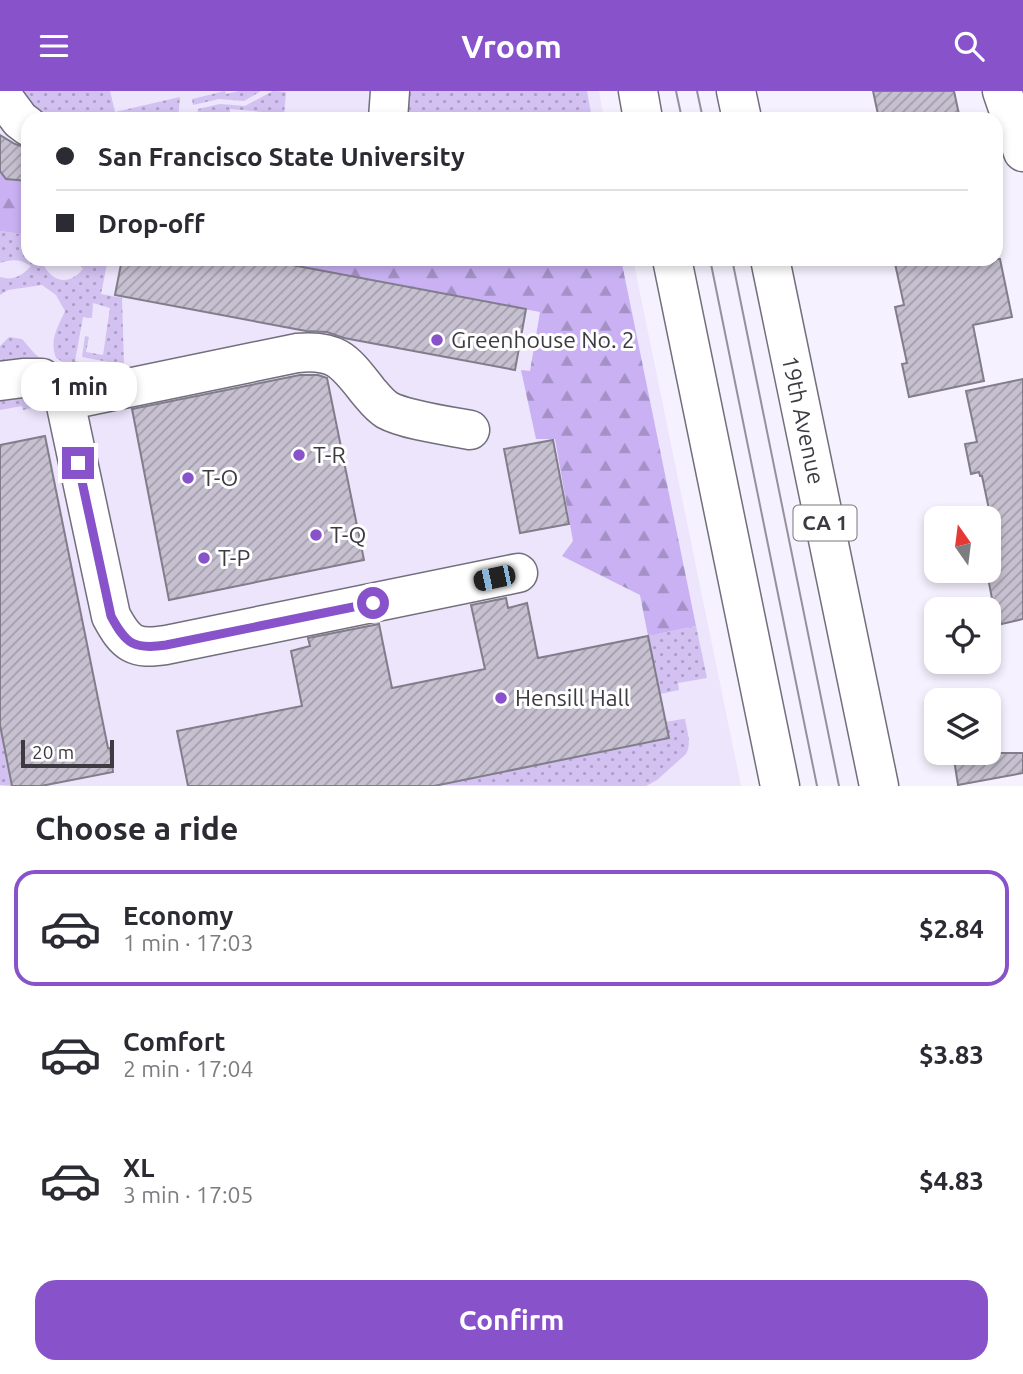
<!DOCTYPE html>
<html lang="en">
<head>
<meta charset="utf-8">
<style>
	:root { --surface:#fff; --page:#f7f7f7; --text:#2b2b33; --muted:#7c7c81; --line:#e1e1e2; --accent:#8752ca }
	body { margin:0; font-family:Ubuntu,sans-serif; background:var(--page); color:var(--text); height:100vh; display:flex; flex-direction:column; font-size:26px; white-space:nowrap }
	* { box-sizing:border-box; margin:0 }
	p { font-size:23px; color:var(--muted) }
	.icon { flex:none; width:38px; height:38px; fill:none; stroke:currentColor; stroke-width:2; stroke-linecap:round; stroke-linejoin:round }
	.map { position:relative; height:695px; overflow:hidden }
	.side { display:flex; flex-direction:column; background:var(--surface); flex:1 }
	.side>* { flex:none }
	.guide { position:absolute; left:21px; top:21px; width:982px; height:154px; border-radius:21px; box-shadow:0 4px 10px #0003; display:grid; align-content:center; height:154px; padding:0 35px; background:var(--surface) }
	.needle { width:46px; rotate:346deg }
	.controls { position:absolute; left:924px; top:415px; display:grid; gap:14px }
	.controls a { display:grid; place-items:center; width:77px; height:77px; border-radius:14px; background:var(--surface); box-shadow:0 4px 10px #0003; font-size:35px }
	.scale { position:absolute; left:21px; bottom:18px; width:93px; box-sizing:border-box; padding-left:7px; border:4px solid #3d3b41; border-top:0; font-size:19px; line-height:24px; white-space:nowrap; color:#3d3b41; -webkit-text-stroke:5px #fff; paint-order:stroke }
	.end { position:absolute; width:32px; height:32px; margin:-16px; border:9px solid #8752ca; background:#fff; box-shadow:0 0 0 4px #fff }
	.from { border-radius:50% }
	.bubble { position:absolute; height:49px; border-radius:21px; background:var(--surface); box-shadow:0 4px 10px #0003; font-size:23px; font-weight:600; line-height:49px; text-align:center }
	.car { position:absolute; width:21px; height:42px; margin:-21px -10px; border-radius:9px; box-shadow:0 0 5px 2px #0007; background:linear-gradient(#222 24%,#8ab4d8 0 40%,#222 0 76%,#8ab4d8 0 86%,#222 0) }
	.guide b { display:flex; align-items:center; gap:24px; height:66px; font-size:26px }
	.guide b+b { border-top:2px solid var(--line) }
	.guide i { width:18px; height:18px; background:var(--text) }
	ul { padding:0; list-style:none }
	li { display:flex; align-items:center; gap:21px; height:116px; margin:0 14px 10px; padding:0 21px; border:4px solid transparent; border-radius:21px }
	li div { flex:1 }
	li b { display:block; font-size:26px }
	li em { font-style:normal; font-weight:600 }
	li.active { border-color:var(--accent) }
	li>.icon { width:63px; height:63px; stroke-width:1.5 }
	h2 { padding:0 35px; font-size:32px; line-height:84px }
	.primary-button { display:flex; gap:14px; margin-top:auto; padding:14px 35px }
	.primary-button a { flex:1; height:80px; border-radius:21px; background:var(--accent); color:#fff; font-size:28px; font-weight:600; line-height:80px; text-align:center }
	header { display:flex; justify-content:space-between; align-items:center; height:91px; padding:0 35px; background:var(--accent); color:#fff; font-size:32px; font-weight:600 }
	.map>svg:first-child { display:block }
</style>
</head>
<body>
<header><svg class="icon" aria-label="menu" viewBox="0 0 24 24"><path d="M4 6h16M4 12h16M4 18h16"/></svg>Vroom<svg class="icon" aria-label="search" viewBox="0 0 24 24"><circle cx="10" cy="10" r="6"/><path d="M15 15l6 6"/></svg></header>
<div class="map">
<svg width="1023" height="695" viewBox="0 0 1023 695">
	<defs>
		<pattern id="green-dots" width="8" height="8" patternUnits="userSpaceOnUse" patternTransform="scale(1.75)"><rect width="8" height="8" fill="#d2c1f1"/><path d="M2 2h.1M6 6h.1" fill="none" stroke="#ac9ec5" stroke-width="1.8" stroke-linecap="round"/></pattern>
		<pattern id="forest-firs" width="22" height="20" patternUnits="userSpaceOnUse" patternTransform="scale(1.75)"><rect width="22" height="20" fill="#c9b1f3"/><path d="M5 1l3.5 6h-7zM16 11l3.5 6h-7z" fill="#a491c6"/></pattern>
		<pattern id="building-hatch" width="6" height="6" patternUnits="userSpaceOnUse" patternTransform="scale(1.75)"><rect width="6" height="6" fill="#c6c0d0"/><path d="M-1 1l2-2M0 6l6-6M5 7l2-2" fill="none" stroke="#a29daa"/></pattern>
	</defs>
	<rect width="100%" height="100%" fill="#f5f1fe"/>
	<polygon fill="#ece5fc" points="0,0 599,0 604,28 28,28 28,168 633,168 741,695 0,695"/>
	<g fill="url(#green-dots)">
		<polygon points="19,0 110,0 115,21 180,6 178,28 56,28 37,19"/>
		<polygon points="225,0 226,3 239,0 261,0 244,10 219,8 193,14 192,8"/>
		<polygon points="273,0 286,1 284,25 264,23 263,21 230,18 230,21 225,24 225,28 197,28 198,18 220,13 245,15"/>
		<polygon points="408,0 587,0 592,28 405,28"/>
		<path d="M0,140L28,144V168H53L44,175C54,192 70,194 83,178L78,172L70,168H108L101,203L122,207L124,274L82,266L85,245L89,246L86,261L103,264L110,217L93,212L92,227L83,226L75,270L118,279L89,286L56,267C49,249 58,236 65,220L56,204L42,194L8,199L0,204V186C13,190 22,185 31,175C20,168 12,168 0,172Z"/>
		<polygon points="9,246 22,248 34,262 41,268 80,288 66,291 0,272 0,255"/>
		<polygon points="30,303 46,314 23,319 22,315 0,319 0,305"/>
		<polygon points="696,535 707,587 678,592 679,599 660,603 648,545"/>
		<path d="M683,628H685C687,640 692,652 686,663L657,689L646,695L439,694L668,647L665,631Z"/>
		<polygon points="0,634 12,695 0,694"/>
	</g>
	<g fill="url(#forest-firs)">
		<polygon points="0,80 6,88 28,90 28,144 0,140"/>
		<polygon points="260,168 621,168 696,535 648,545 640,504 562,465 573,450 555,348 536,348 521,279 530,280 540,221"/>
	</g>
	<g fill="url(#building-hatch)" stroke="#817d8b" stroke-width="2">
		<polygon points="873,0 954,0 960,28 879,28"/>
		<polygon points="0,44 15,53 28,57 28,90 6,88 0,80"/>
		<polygon points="122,168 260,168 526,218 515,279 344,247 327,241 306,240 115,204"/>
		<polygon points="894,168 1000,168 1012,226 973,234 984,290 909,306 902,273 907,272 895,216 904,214"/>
		<polygon points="300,284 318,284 327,287 364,469 169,509 132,318"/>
		<polygon points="1023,288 1023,528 997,534 989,492 989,454 996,452 982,385 980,385 979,381 971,383 965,353 977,351 966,300"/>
		<polygon points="45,345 108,657 110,657 113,681 41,695 12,695 0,634 0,354"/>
		<polygon points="553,349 569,433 520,442 504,358"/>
		<polygon points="506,507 508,517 527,512 538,567 648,545 669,647 434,695 188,695 177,640 302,615 291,560 310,555 308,547 379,533 392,597 485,578 471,514"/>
		<polygon points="953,662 1023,662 1023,682 958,694"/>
	</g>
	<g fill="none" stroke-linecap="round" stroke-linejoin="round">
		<g stroke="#726e7b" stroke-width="41">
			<g id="minor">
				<polyline points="1002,0 1023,61"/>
				<polyline points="0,2 20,29 28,35"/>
				<polyline points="388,28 390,0"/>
				<path d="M0,290L23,287H42L65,310L111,525C126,553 134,559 166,554L518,482"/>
				<path d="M65,310L297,262C337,258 345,271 368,300C374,307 379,314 387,319C405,329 449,335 470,339"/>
			</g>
		</g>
		<g stroke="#726e7b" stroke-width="41">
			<g id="highway">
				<polyline points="638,0 643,28"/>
				<polyline points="736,0 742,28"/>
				<polyline points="672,168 780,695"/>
				<polyline points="770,168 879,695"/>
			</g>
		</g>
		<use href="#minor" stroke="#fff" stroke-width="38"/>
		<use href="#highway" stroke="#fff" stroke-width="38"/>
		<g stroke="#94919a" stroke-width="2">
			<polyline points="676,0 682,28"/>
			<polyline points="697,0 703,28"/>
			<polyline points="710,168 817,695"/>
			<polyline points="732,168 839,695"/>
		</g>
	</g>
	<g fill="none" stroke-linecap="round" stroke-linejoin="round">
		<path stroke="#8752ca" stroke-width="9" d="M78,372L111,525C126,553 134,559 166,554L373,512"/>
	</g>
	<g fill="#8752ca" stroke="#fff" stroke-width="2.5">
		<circle cx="437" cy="249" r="7"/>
		<circle cx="299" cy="364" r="7"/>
		<circle cx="188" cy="387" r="7"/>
		<circle cx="316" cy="444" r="7"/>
		<circle cx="204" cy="467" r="7"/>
		<circle cx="501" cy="607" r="7"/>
	</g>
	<g text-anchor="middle" stroke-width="6" stroke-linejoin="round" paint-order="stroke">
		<rect fill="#fff" stroke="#77767a" stroke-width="2" x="793.5" y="414.5" width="63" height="35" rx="5"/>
		<g font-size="21" font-weight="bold" fill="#3d3b41">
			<text x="825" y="439">CA 1</text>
		</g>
		<g font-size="23" fill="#3d3b41" stroke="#fff" text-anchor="start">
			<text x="451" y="257">Greenhouse No. 2</text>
			<text x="313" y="372">T-R</text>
			<text x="202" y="395">T-O</text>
			<text x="330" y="452">T-Q</text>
			<text x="218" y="475">T-P</text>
			<text x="515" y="615">Hensill Hall</text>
		</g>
		<g font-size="23" fill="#3d3b41" stroke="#fff">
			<text transform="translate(803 329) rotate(78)" y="8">19th Avenue</text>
		</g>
	</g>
</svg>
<div class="controls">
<a><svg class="needle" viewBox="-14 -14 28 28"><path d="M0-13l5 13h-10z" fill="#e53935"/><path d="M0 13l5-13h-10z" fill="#7c7c81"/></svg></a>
<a><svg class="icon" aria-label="locate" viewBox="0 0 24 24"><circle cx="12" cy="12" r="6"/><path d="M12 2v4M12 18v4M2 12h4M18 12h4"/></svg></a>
<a><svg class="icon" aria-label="layers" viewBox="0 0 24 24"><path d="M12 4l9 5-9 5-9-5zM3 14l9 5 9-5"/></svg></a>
</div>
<div class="scale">20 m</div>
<i class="end from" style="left:373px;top:512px"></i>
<i class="end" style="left:78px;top:372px"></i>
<div class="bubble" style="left:21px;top:271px;width:116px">1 min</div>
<i class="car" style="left:494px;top:487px;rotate:258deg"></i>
<div class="guide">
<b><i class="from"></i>San Francisco State University</b>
<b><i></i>Drop-off</b>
</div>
</div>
<section class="side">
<h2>Choose a ride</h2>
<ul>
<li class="active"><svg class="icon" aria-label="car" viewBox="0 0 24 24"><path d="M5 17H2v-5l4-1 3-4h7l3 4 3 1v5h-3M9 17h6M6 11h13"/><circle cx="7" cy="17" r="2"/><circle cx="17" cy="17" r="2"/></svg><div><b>Economy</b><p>1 min · 17:03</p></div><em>$2.84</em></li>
<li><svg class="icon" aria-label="car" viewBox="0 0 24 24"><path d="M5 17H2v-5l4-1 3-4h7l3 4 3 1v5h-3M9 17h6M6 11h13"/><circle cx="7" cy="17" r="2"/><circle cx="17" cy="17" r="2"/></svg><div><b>Comfort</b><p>2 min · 17:04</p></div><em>$3.83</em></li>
<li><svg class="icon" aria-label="car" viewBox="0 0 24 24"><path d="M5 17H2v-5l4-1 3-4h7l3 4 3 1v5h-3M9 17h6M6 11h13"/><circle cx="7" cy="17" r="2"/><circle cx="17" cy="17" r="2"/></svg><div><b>XL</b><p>3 min · 17:05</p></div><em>$4.83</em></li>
</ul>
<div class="primary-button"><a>Confirm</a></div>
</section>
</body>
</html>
